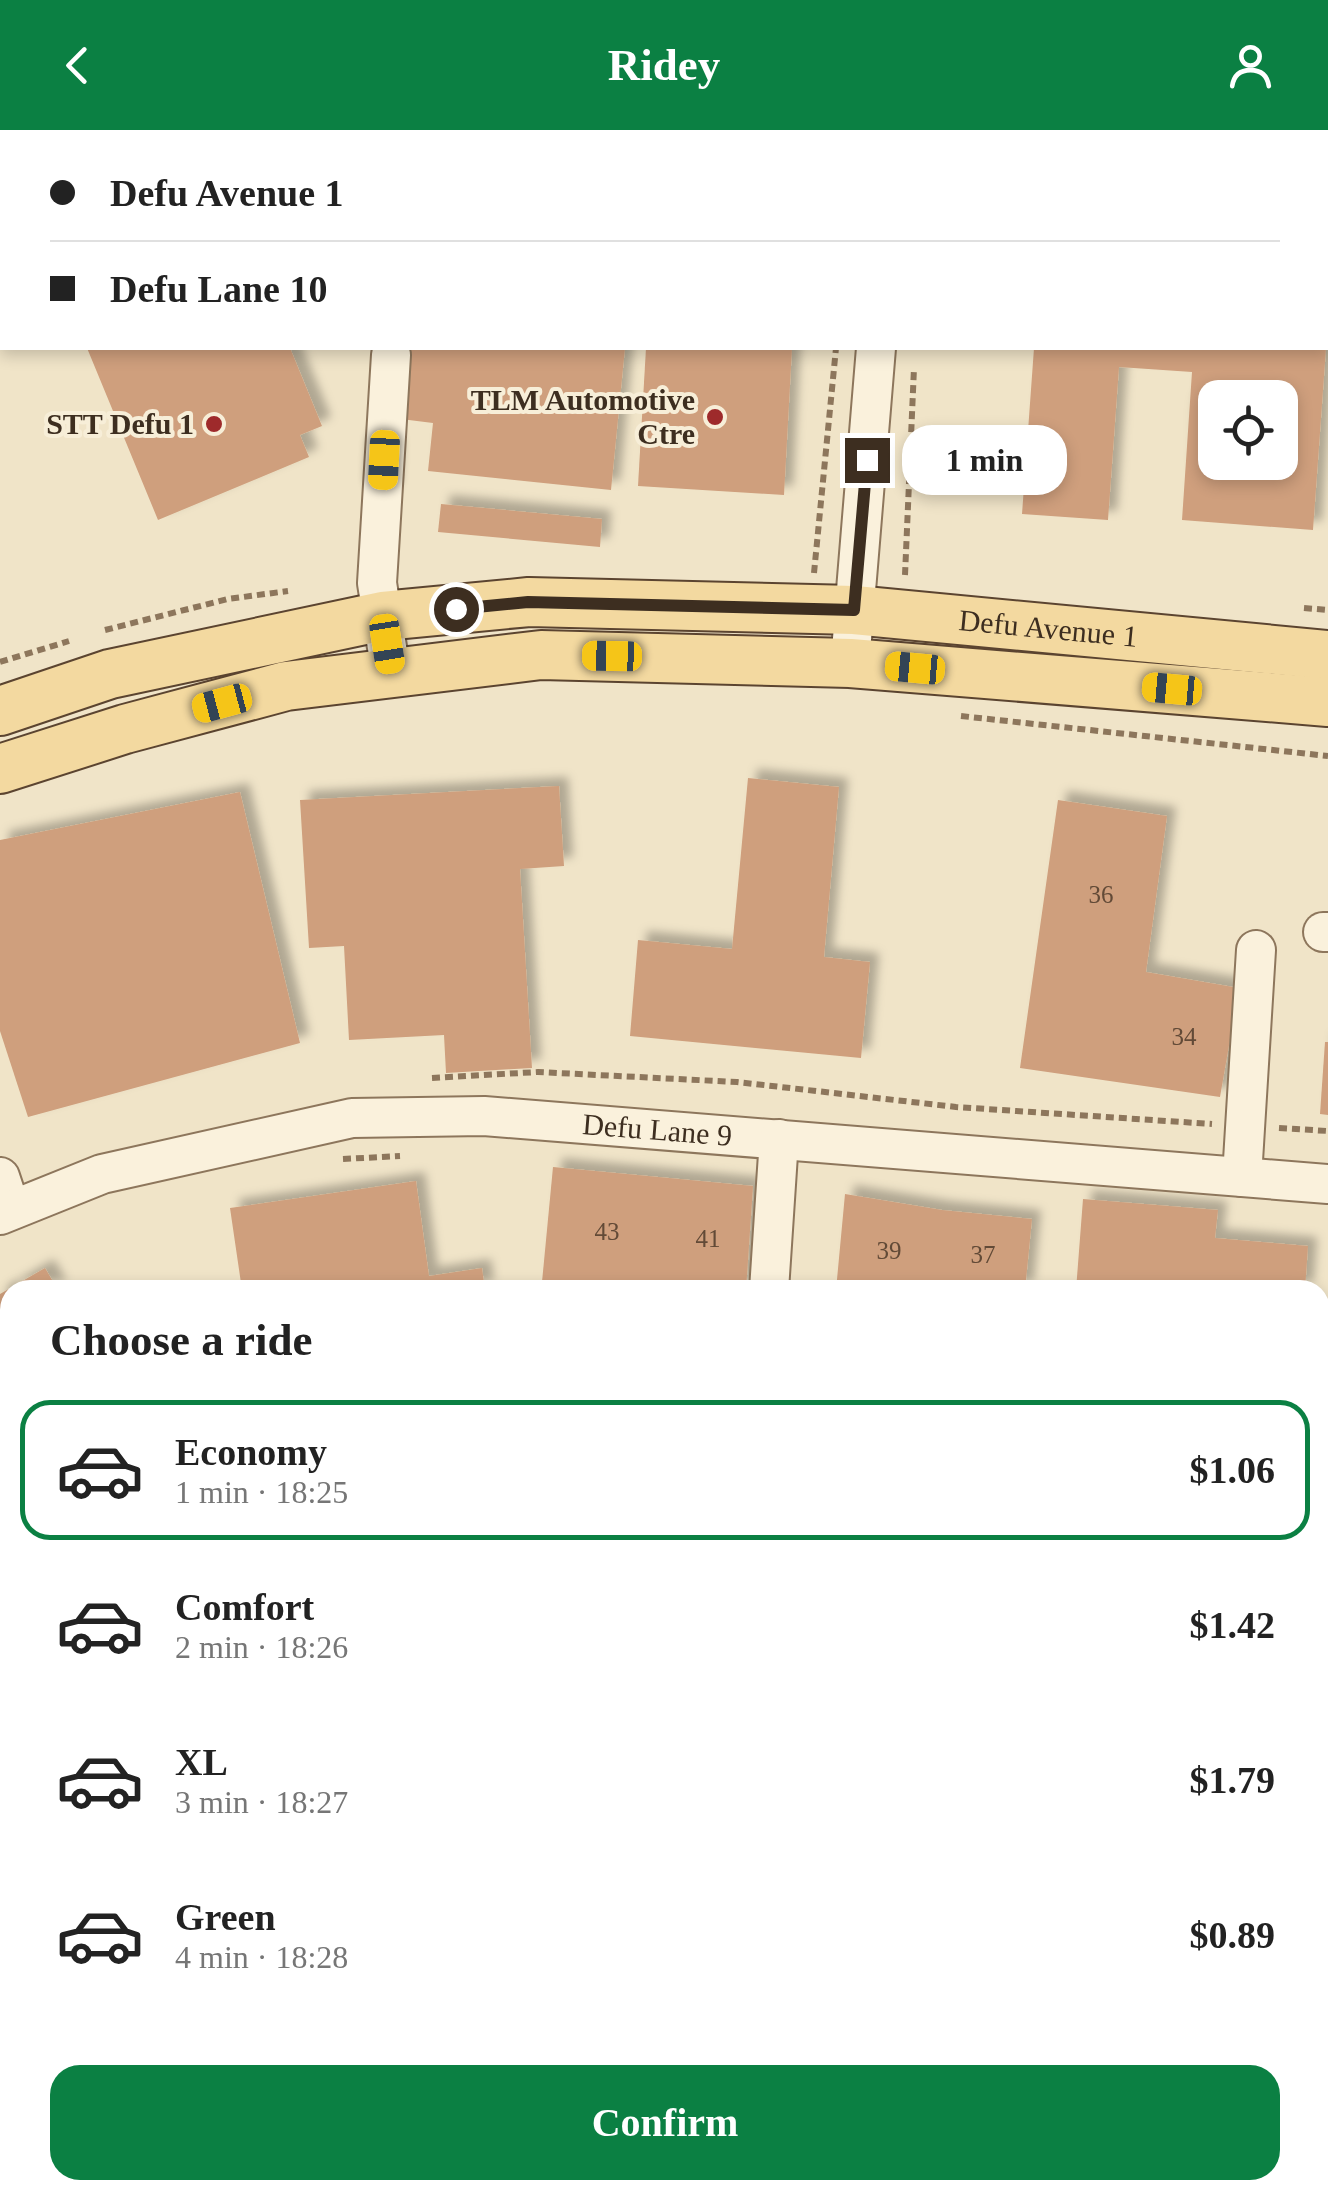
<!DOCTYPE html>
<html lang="en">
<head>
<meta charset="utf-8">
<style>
	:root { --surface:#fff; --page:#f6f6f6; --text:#222; --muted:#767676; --line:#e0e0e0; --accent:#0b8043 }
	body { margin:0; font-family:"Times New Roman",serif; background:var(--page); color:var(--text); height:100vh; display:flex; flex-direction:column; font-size:38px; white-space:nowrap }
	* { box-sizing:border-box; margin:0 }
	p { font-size:32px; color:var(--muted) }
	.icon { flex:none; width:55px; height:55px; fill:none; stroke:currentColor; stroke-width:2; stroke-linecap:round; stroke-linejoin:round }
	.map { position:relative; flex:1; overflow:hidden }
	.sheet { position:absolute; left:0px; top:1150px; width:1330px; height:920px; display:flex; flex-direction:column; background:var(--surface); border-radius:30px 30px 0 0; box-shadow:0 5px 15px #0003 }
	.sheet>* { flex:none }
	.banner { position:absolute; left:0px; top:0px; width:1330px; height:220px; box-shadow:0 5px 15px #0003; display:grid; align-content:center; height:220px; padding:0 50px; background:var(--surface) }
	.controls { position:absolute; left:1198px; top:250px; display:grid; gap:20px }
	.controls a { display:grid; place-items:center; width:100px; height:100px; border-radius:20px; background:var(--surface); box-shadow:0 5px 15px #0003; font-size:50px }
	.end { position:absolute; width:45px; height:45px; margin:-22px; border:12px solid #3d2e20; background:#fff; box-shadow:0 0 0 5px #fff }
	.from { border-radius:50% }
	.bubble { position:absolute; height:70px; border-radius:30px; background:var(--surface); box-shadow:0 5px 15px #0003; font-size:32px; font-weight:700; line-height:70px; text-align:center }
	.car { position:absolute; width:30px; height:60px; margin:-30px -15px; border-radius:12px; box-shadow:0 0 8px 2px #0007; background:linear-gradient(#f5c518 24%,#345 0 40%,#f5c518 0 76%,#345 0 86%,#f5c518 0) }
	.banner b { display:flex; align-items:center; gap:35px; height:95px; font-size:38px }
	.banner b+b { border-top:2px solid var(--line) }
	.banner i { width:25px; height:25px; background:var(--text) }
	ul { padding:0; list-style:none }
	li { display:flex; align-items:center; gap:30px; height:140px; margin:0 20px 15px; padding:0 30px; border:5px solid transparent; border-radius:30px }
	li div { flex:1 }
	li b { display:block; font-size:38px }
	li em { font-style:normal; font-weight:700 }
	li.current { border-color:var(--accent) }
	li>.icon { width:90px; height:90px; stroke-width:1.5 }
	h2 { padding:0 50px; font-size:45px; line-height:120px }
	.button { display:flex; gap:20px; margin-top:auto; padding:20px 50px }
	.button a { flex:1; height:115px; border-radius:30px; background:var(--accent); color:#fff; font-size:40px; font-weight:700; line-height:115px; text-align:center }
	header { display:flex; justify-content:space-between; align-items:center; height:130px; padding:0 50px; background:var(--accent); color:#fff; font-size:45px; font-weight:700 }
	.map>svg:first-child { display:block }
</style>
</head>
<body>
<header><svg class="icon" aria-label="back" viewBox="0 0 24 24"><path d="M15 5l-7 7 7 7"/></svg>Ridey<svg class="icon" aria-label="person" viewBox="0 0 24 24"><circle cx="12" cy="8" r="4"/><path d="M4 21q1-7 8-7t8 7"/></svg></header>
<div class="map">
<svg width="1328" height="2070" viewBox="0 0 1328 2070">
	<defs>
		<filter id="shadow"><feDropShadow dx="9" dy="-9" stdDeviation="5" flood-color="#0004"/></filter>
	</defs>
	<rect width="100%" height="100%" fill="#f0e4c8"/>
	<g fill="#cf9f7d" fill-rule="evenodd" filter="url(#shadow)">
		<polygon points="87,218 290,218 322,296 300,305 309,327 158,390"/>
		<polygon points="401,218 625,218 611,360 428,341 433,293 393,288"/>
		<polygon points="646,218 792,218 784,365 638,356"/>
		<path d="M1034,218H1326L1313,400L1182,390L1192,242L1119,237L1108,390L1022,384ZM1215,268H1280V332H1215Z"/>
		<polygon points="441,374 602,389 600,417 438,402"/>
		<polygon points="748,648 839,657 824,827 870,832 861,928 630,906 638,810 732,819"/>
		<polygon points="559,656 564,736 520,739 532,938 446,943 444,905 349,910 344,816 309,818 300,670"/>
		<polygon points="240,662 300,913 28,987 0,901 0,710"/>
		<polygon points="1058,670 1167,686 1146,842 1239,858 1220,967 1020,938"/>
		<polygon points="1325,912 1328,912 1328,985 1320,984"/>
		<polygon points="553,1037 753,1056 746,1160 666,1160 542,1152"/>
		<polygon points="416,1051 429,1146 482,1138 485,1160 242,1160 230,1078"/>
		<polygon points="845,1064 942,1080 1032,1089 1025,1160 836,1160"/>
		<polygon points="1083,1069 1218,1080 1215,1108 1308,1116 1305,1160 1076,1160"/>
		<polygon points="45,1138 58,1160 10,1160 10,1476 0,1457 0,1164"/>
		<polygon points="1320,1777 1328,1777 1328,2051 1320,2050"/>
		<rect x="40" y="2060" width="669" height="10"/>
	</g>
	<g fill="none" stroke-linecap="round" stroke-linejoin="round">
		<g stroke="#8d765c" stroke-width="42">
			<g id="minor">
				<polyline points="899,2 900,0"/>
				<polyline points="391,225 377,453 391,543"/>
				<polyline points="850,533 876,218"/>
				<polyline points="1323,802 1328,802"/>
				<polyline points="0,1047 11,1080"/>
				<polyline points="1242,1047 1256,820"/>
				<path id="s1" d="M0,1085L102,1044L352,988L484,986L1328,1054"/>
				<polyline points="769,1160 779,1009"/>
				<polyline points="15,2070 16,2060"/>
				<polyline points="722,2070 723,2060"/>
			</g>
		</g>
		<g stroke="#5b4430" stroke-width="52">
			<g id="major">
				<path id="s2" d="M0,581L110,544L383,486L529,472L854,480L1328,525"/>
				<polyline points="0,639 125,599 286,556 541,525 850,533 1328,572"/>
			</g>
		</g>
		<g stroke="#8d765c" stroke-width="6" stroke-dasharray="8 5" stroke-linecap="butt">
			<polyline points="857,2 857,0"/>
			<polyline points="814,443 836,218"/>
			<polyline points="905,445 914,238"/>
			<polyline points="1304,478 1328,480"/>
			<polyline points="105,500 228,469 288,461"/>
			<polyline points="0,532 69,511"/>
			<polyline points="961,586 1328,626"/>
			<polyline points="432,948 538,942 737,952 956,977 1212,994"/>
			<polyline points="1279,998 1328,1001"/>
			<polyline points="343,1029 400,1026"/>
		</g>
		<use href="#minor" stroke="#faf1dc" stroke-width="38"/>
		<use href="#major" stroke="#f3d9a0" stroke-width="48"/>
	</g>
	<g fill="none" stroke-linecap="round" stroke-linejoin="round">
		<polyline stroke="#3d2e20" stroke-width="12" points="456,479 528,472 854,480 867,330"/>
	</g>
	<g fill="#9e2a2b" stroke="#f7eed8" stroke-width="4">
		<circle cx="715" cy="287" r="10"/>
		<circle cx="214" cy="294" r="10"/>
	</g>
	<g text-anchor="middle" stroke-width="8" stroke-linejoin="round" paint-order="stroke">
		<g font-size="25" fill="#624a37">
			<text x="1101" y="773">36</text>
			<text x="1184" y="915">34</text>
			<text x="607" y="1110">43</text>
			<text x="708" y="1117">41</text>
			<text x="889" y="1129">39</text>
			<text x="983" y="1133">37</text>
		</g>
		<g font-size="30" font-weight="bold" fill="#3d2e20" stroke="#f7eed8" text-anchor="end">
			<text x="695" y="280">TLM Automotive<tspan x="695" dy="34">Ctre</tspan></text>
			<text x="194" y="304">STT Defu 1</text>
		</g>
		<g font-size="30" fill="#3d2e20" stroke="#f7eed8">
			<text dy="10" stroke="none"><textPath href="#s2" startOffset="1062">Defu Avenue 1</textPath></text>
			<text dy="10" stroke="none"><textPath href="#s1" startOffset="672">Defu Lane 9</textPath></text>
		</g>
	</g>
</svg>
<div class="controls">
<a><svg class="icon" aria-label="locate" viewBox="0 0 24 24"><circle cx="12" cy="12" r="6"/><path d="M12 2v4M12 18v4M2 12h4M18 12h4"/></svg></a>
</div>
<i class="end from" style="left:456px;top:479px"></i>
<i class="end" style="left:867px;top:330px"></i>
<div class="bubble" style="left:902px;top:295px;width:165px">1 min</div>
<i class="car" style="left:384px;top:330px;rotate:183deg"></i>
<i class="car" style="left:387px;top:514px;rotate:171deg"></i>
<i class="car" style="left:612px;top:526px;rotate:271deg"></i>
<i class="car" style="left:915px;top:538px;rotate:275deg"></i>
<i class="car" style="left:1172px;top:559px;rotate:275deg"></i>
<i class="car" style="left:222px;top:573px;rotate:255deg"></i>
<div class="banner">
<b><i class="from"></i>Defu Avenue 1</b>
<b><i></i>Defu Lane 10</b>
</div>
<section class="sheet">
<h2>Choose a ride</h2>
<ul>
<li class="current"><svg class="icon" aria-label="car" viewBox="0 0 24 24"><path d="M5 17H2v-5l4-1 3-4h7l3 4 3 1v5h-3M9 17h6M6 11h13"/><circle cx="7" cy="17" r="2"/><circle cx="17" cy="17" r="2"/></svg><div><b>Economy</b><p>1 min · 18:25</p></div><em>$1.06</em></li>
<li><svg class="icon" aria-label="car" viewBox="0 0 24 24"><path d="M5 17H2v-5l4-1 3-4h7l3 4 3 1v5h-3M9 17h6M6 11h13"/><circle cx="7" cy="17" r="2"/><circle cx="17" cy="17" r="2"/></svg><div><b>Comfort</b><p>2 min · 18:26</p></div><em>$1.42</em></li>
<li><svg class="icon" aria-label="car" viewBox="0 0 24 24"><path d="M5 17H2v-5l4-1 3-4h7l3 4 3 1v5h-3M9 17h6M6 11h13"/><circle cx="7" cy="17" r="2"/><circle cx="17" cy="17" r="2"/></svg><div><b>XL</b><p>3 min · 18:27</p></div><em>$1.79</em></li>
<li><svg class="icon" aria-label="car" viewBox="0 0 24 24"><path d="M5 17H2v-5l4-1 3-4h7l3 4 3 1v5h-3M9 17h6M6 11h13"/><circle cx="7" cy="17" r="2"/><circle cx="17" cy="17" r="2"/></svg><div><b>Green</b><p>4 min · 18:28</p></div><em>$0.89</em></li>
</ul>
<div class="button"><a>Confirm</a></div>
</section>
</div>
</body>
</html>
